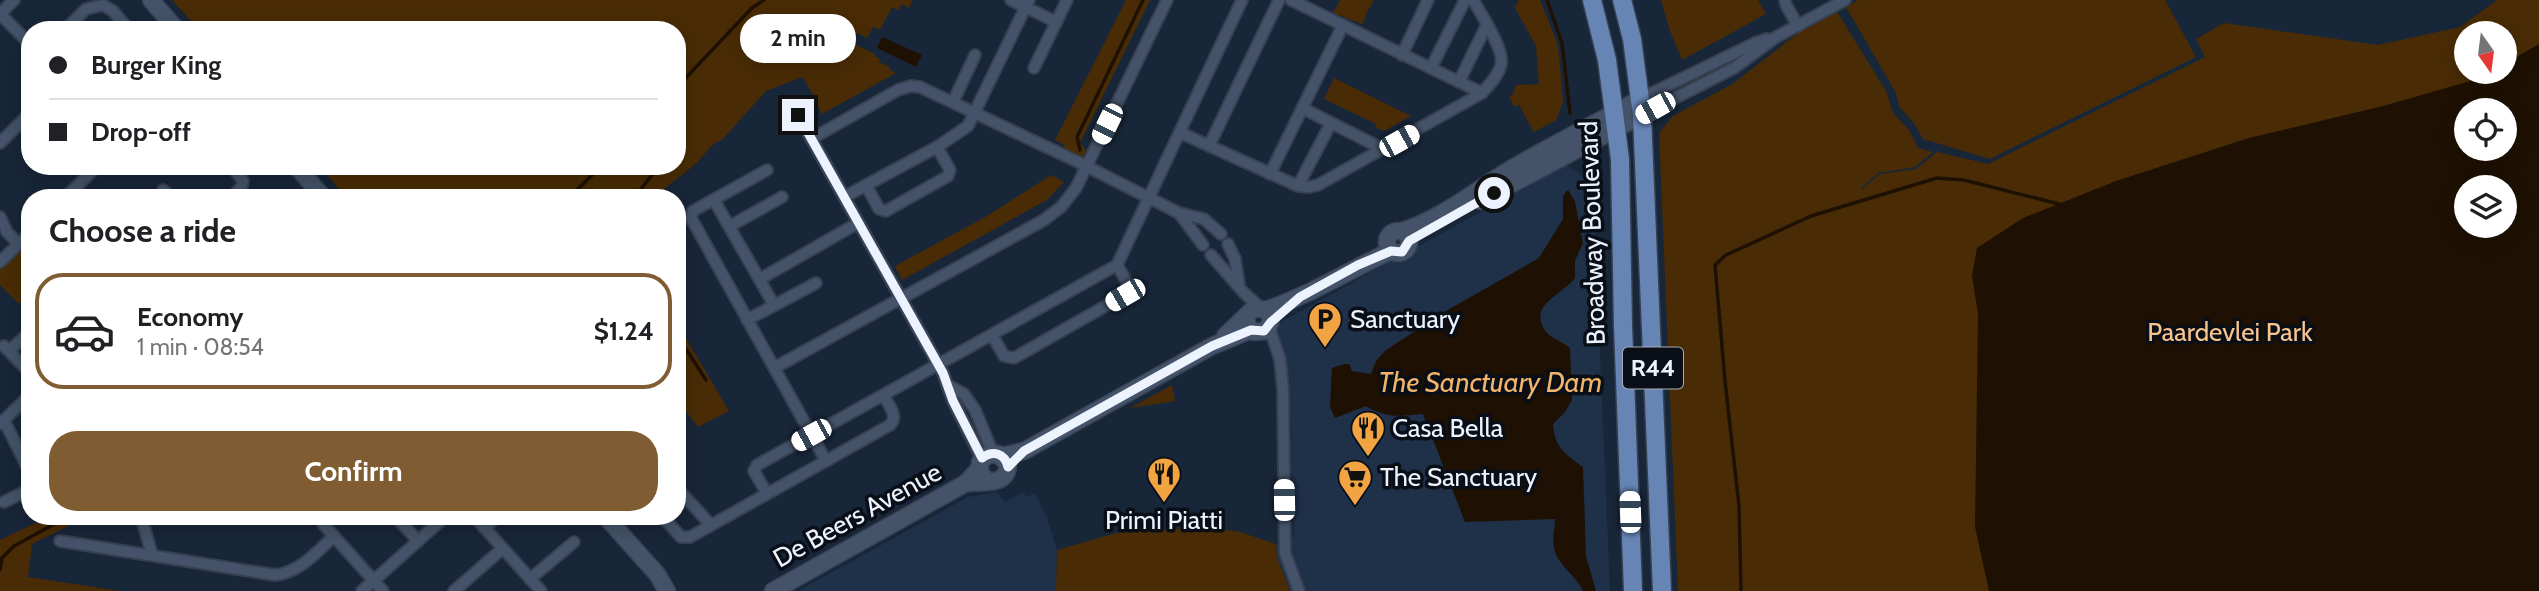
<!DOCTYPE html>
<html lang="en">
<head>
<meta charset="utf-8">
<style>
	:root { --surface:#fff; --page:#f2f2f2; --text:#202124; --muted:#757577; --line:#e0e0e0; --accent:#7f5c32 }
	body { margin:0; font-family:Cabin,sans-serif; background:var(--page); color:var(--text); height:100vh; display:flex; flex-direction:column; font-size:26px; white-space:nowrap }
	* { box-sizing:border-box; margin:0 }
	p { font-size:23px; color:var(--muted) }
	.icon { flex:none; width:38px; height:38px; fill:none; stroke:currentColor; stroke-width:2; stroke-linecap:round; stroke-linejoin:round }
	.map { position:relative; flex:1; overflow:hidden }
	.sheet { position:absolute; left:21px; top:189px; width:665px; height:336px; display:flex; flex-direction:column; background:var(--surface); border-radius:28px; box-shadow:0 4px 18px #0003 }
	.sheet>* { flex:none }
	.guide { position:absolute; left:21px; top:21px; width:665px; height:154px; border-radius:28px; box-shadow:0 4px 18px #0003; display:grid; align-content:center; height:154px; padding:0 28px; background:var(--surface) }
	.needle { width:46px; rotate:166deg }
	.buttons { position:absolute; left:2454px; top:21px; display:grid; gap:14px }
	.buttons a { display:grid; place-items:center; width:63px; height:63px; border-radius:50%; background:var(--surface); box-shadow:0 4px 18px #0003; font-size:35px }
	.end { position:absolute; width:32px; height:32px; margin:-16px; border:9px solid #ecf3fe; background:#111; box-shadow:0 0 0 4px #111 }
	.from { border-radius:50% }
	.bubble { position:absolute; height:49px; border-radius:24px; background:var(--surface); box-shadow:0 4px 18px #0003; font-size:23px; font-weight:700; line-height:49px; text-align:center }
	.car { position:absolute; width:21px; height:42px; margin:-21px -10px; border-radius:9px; box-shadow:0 0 5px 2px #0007; background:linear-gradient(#fff 24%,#345 0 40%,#fff 0 76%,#345 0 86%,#fff 0) }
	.guide b { display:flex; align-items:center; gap:24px; height:66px; font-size:26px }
	.guide b+b { border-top:2px solid var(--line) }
	.guide i { width:18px; height:18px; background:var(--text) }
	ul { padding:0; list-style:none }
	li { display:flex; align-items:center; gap:21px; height:116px; margin:0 14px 10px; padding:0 14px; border:4px solid transparent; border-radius:28px }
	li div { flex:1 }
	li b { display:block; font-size:26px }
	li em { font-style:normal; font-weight:700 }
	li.current { border-color:var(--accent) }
	li>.icon { width:63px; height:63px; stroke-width:1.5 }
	h2 { padding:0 28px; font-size:32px; line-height:84px }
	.primary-button { display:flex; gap:14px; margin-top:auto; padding:14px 28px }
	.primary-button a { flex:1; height:80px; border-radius:28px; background:var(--accent); color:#fff; font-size:28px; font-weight:700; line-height:80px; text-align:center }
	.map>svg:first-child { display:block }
</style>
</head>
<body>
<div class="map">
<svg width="2539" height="591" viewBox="0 0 2539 591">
	<rect width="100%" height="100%" fill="#182639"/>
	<g fill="#1f3049">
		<polygon points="1566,165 1593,183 1610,591 1290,591 1277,558 1276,544 1294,537 1290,445 1292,434 1287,376 1277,334 1279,323"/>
		<polygon points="997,492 1005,502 1023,492 1026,497 1035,493 1047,518 1057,550 1056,591 798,591 968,497"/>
	</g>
	<g fill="#492c05" fill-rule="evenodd">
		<path d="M172,0H913L909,8L902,4L898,10L892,7L880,30L873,27L867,38L857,33L852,43L875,54L874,56L880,59L879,62L890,67V70L896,73L822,114L816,103L818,102L802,77L766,91L722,140C710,143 705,156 696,163C683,176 668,183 656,198H347L319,166H677V30H199Z"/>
		<polygon points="1126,0 1150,0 1080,143 1086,150 1083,157 1065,149 1063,144 1055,140"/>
		<polygon points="1340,0 1374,0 1365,15 1366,16 1362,24 1333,13"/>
		<polygon points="1518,0 1540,0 1558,45 1563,102 1556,120 1534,132 1519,105 1515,107 1509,98 1513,94 1516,85 1539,84 1536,46 1514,6 1518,4"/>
		<polygon points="1661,0 1758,0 1766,14 1682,60 1670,31"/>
		<polygon points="1858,0 2165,0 2196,57 1990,159 1923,139 1914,123 1900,108 1895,91 1846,7"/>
		<path d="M2497,0H2539V591H1678L1659,133L1673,116L1734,83L1798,33L1837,12L1886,91L1893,113L1909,130L1918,148L1933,152L1915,167L1878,173L1861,188L1862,189L1880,174L1916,169L1937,152L1988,164L2205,57L2196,39L2224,23L2378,45L2460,27ZM2466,33H2504V72H2466ZM2466,110H2504V149H2466ZM2466,187H2504V226H2466Z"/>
		<polygon points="1334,78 1411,116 1384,131 1375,127 1376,124 1324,99"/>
		<polygon points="1051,175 1064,182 1047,200 902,280 895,266 987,216"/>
		<polygon points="30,240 30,294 19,304 0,285 0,269"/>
		<polygon points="677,323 729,411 698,427 677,400"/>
		<polygon points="1172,385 1175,401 1130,408"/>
		<polygon points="50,516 88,516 32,544 28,577 120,591 0,591 0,540"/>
		<polygon points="1206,527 1240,532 1276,544 1277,558 1290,591 1056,591 1057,550 1116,533"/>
	</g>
	<g fill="#1e1103" fill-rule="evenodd">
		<polygon points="882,37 922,55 916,67 877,48"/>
		<path d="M2539,44V591H1989L1975,527L1978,314L1972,276L1977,248L2023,218L2116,181L2249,138L2383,106L2474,80L2490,72H2504V64ZM2504,110V149H2466V110ZM2466,187H2504V226H2466Z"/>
		<path d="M1566,191H1569L1575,202L1583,243L1575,261V278C1560,297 1526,305 1547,333C1552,339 1564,342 1570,348L1572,400L1565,412L1553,424C1554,447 1566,455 1583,467L1586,556L1596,591H1583C1576,575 1557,565 1554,548C1552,539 1555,528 1555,519L1465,522L1423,414C1399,416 1388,419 1366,406L1335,418L1330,407L1332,368L1344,364H1349L1352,371L1371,374L1376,361L1386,350L1446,311L1539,258L1563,219V197Z"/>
	</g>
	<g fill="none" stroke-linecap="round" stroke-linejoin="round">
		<g stroke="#1e1103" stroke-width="3.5">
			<polyline points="1547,0 1562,43 1570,113"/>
			<polyline points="677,87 752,8 764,0"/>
			<polyline points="1080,150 1077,137 1143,0"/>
			<polyline points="569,198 601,166"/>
			<polyline points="634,198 659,166"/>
			<polyline points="677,340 688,352 706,380"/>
			<polyline points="0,570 2,558 14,546 69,516"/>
			<polyline points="1741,591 1739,506 1725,381 1715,265 1726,255 1811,216 1937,178 1964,180 2059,204"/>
		</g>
		<g stroke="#374051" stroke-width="14">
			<g id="street">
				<polyline points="1011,0 1056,22"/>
				<polyline points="1291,0 1482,93"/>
				<polyline points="1785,0 1786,5 1798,26"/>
				<polyline points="0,14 30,44"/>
				<polyline points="0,14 14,0"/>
				<polyline points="65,30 86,9 103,5 113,11 129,30"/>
				<polyline points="1402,55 1428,0"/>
				<polyline points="1034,68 1067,0"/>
				<polyline points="1431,68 1465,0"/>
				<polyline points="1459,82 1487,24"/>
				<polyline points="1640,99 1755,43 1767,39"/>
				<polyline points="953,102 975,55"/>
				<polyline points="1302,108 1383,149"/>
				<polyline points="798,115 943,373 953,401 982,459"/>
				<polyline points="1642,115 1734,68 1776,37 1845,0"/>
				<path d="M1181,133L1298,186L1309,187L1318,185L1482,93C1489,85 1498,76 1501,65C1505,50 1481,14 1473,0"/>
				<polyline points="811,139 898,90 911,86 920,87 1076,161 1179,213 1204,219 1221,234"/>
				<polyline points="0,143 30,113"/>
				<polyline points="1209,146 1279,0"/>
				<polyline points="767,170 693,211 691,218 826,461"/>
				<polyline points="1270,174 1343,25"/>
				<polyline points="866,185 879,209 886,211 948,176 950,170 937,147"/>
				<polyline points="1298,186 1331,123"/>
				<polyline points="163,190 171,198"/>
				<polyline points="844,197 937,147 968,126 1029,0"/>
				<polyline points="65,198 97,166"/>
				<polyline points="232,198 242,186 243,181 232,166"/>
				<polyline points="714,200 774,305"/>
				<polyline points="1179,213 1203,245"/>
				<polyline points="0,217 7,232 19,244"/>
				<polyline points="730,226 782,197"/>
				<polyline points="1228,244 1235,259 1239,284"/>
				<polyline points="1211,255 1244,293 1261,308"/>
				<polyline points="0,262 30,233"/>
				<polyline points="760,279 858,223"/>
				<polyline points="747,320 816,283"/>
				<polyline points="1269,327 1280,359 1283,390 1285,553 1299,591"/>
				<polyline points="992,335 1004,356 1014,358 1125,295 1129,292 1129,286 1117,265"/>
				<polyline points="4,346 30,373"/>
				<polyline points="9,351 30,332"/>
				<polyline points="774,368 1044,220 1061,207 1076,188 1167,0"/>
				<polyline points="949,386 964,394 975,410 993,453"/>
				<polyline points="4,420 30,473"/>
				<polyline points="0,424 30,395"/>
				<polyline points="677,488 711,525"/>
				<polyline points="767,494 754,471 757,465 1117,265 1242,0"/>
				<polyline points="4,502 30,489"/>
				<polyline points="141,516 152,555"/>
				<polyline points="322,516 323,524 383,591"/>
				<polyline points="474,516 541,591"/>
				<path d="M662,516L681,537H690L890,425C899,416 888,404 883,395"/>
				<polyline points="396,517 418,541"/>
				<polyline points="484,528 498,516"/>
				<path d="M60,541L275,575C300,572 316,553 334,536"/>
				<polyline points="530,579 574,542"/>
				<polyline points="362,591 446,516"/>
				<polyline points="454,591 502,549"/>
			</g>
		</g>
		<g stroke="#374051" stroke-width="19">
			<g id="secondary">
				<polyline points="151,0 177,30"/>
				<polyline points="296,166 324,198"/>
				<polyline points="1480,201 1642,115"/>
				<circle cx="1398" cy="242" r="11"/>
				<path d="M1402,231C1443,218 1474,191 1511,169C1553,144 1597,123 1640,99"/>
				<path d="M1266,310C1310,295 1349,270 1391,251"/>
				<path d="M1225,336L1254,308L1266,310C1273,317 1272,325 1264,331L1254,332L1248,327L1246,317"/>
				<polyline points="1002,456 1024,451 1212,346 1251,330"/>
				<path d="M966,483C983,481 1008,487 1008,464L998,454L987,455L980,462V474L988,481"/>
				<polyline points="605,516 657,574 667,591"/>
				<polyline points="773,591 966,483 979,469"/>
			</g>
		</g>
		<g stroke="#374051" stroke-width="21">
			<g id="primary">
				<polyline points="1592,0 1607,60 1620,159 1623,326 1633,591"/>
				<polyline points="1622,0 1632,39 1642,115 1662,591"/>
			</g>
		</g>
		<use href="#street" stroke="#445369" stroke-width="10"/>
		<use href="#secondary" stroke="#445369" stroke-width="16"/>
		<use href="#primary" stroke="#6685b5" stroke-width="18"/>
	</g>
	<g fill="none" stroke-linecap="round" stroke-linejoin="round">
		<path stroke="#ecf3fe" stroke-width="9" d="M798,115L943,373L953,401L982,458C993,450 1005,453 1008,467L1024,451L1212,346L1251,330L1264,331L1271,322L1300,297L1358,265L1391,251L1402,252L1409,241L1494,193"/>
	</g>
	<defs>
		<g id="parking-pin" transform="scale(1.75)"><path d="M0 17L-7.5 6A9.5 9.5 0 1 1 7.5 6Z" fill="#f3a442" stroke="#090e17"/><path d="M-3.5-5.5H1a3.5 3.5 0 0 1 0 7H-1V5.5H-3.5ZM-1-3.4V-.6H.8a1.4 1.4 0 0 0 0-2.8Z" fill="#111"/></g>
		<g id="restaurant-pin" transform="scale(1.75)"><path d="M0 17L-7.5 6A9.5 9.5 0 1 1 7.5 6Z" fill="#f3a442" stroke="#090e17"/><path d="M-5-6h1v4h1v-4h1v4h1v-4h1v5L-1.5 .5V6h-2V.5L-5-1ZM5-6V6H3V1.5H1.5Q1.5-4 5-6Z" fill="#111"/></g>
		<g id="supermarket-pin" transform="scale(1.75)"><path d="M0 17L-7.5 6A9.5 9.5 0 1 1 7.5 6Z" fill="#f3a442" stroke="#090e17"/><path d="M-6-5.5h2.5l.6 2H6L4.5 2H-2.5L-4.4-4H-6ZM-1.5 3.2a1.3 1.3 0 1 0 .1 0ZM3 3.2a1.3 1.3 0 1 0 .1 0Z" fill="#111"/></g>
	</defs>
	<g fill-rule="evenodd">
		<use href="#parking-pin" x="1325" y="319"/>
		<use href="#restaurant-pin" x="1368" y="428"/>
		<use href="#restaurant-pin" x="1164" y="474"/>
		<use href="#supermarket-pin" x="1355" y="477"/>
	</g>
	<g text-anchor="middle" stroke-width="7" stroke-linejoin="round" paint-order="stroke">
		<rect fill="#090e17" stroke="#a8aeb9" stroke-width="2" x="1623" y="347.5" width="60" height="41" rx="5"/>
		<g font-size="24" font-weight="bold" fill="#ecf3fe">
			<text x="1653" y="376">R44</text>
		</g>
		<g font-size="26" fill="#ecf3fe" stroke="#090e17">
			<text transform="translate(1592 233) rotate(-92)" y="9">Broadway Boulevard</text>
			<text transform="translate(857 515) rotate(-29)" y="9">De Beers Avenue</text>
		</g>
		<g font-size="26" fill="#ecf3fe" stroke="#090e17" text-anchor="start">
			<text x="1350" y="328">Sanctuary</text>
			<text x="1392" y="437">Casa Bella</text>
			<text x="1380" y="486">The Sanctuary</text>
			<text x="1164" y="529" text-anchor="middle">Primi Piatti</text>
		</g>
		<g font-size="26" fill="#f8c48c" stroke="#090e17">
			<text x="2230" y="341">Paardevlei Park</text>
		</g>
		<g font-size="28" font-style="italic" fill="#f2b36a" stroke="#090e17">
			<text x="1490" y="392">The Sanctuary Dam</text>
		</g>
	</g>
</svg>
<div class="buttons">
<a><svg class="needle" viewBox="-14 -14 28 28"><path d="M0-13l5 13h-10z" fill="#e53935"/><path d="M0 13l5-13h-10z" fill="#757577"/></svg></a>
<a><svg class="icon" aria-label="locate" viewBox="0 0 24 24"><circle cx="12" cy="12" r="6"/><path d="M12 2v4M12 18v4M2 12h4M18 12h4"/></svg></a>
<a><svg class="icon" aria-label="layers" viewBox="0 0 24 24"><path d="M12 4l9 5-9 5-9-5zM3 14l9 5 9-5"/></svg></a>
</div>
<i class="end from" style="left:1494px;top:193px"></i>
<i class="end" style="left:798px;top:115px"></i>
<div class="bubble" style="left:740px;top:14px;width:116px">2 min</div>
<i class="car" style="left:1655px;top:108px;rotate:241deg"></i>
<i class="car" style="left:1107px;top:124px;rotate:206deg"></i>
<i class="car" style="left:1399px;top:141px;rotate:61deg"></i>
<i class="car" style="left:1125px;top:295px;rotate:240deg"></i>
<i class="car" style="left:811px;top:435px;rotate:241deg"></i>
<i class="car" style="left:1284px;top:500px;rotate:359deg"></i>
<i class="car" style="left:1630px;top:512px;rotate:358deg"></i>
<div class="guide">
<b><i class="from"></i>Burger King</b>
<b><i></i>Drop-off</b>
</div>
<section class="sheet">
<h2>Choose a ride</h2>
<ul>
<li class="current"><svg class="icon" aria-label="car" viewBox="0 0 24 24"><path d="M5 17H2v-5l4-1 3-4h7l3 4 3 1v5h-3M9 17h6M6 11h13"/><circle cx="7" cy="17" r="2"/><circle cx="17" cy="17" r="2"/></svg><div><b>Economy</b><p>1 min · 08:54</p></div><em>$1.24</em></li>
</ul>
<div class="primary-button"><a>Confirm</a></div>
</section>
</div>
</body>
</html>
